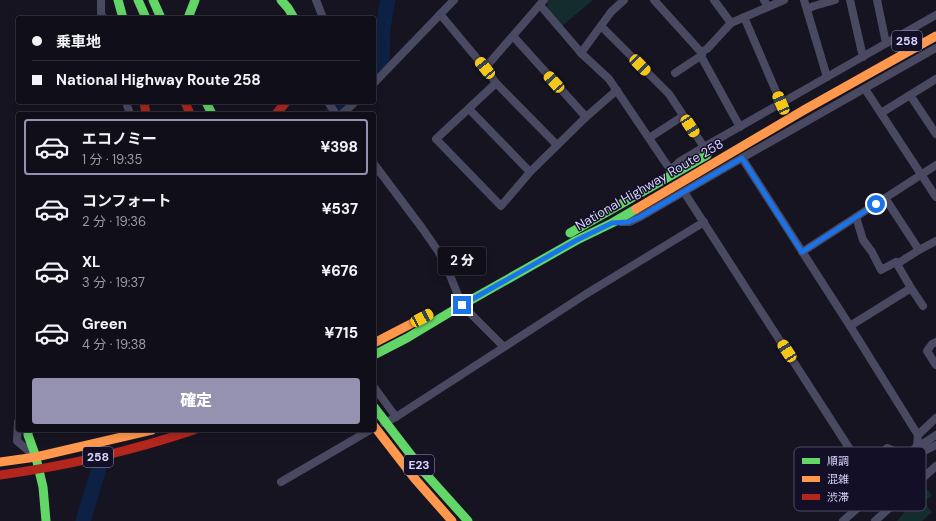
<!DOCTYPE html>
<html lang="ja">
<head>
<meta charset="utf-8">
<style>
	:root { --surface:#100f19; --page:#1e1d26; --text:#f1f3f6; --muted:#9c9ca2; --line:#302f38; --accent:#9591b1 }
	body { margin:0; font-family:"DM Sans","Noto Sans JP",sans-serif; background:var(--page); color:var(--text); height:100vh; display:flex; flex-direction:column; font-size:15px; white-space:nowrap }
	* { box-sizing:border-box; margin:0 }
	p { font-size:13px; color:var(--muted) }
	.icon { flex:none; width:22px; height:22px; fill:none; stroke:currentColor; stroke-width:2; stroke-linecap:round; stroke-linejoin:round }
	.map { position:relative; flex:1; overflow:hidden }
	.drawer { position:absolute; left:16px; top:112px; width:360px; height:320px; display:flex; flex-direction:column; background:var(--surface); border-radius:4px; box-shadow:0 2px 10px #0003,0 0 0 1px var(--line) }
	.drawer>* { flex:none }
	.top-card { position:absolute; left:16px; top:16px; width:360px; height:88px; border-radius:4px; box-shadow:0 2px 10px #0003,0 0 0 1px var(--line); display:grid; align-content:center; height:88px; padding:0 16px; background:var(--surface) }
	.end { position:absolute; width:18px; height:18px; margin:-9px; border:5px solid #1a73e8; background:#fff; box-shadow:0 0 0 2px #fff }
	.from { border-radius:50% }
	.bubble { position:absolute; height:28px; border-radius:4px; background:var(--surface); box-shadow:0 2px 10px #0003,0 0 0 1px var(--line); font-size:13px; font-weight:800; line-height:28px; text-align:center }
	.car { position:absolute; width:12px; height:24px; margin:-12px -6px; border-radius:5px; box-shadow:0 0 3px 1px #0007; background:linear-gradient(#f5c518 24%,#345 0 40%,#f5c518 0 76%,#345 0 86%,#f5c518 0) }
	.top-card b { display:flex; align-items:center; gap:14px; height:38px; font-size:15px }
	.top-card b+b { border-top:1px solid var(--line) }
	.top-card i { width:10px; height:10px; background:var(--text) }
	ul { padding:7px 0 0; list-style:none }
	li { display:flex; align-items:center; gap:12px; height:56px; margin:0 8px 6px; padding:0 8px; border:2px solid transparent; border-radius:4px }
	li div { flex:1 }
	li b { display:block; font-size:15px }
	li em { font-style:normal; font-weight:800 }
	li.current { border-color:var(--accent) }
	li>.icon { width:36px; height:36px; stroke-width:1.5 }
	.primary-button { display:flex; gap:8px; margin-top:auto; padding:8px 16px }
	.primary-button a { flex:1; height:46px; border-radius:4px; background:var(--accent); color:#fff; font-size:16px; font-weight:800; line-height:46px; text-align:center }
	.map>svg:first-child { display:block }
</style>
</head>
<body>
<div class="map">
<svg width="936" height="521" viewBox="0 0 936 521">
	<rect width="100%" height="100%" fill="#161421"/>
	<g fill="#132c2d">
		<polygon points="549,0 593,0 562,26 548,10 547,3"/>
		<polygon points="924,486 932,495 924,502 932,512 922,521 897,521 916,499 920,489"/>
	</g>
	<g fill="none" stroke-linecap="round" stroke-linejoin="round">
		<g stroke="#0d2144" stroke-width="15">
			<polyline points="374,73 382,65 383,28 388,0"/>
			<polyline points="331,114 343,102"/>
			<polyline points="83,521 99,468"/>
		</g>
		<g stroke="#4a4962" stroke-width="8">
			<polyline points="101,0 101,13 103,18"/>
			<polyline points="316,0 323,18"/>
			<polyline points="654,0 701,52 707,49 731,23 714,0"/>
			<polyline points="764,0 768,7"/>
			<polyline points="804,0 827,77"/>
			<polyline points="850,0 863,57"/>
			<polyline points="877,0 886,43"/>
			<polyline points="540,5 581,53 609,79 667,165 671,169"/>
			<polyline points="807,9 814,6 835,0"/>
			<polyline points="440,14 485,68 496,83 557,145"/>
			<polyline points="744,17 781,103"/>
			<polyline points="731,23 784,0"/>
			<polyline points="601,26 669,94 704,147"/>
			<polyline points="513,36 586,117"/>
			<polyline points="701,52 702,58 740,127"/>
			<polyline points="581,53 611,12 624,0"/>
			<polyline points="485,68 544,0"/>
			<polyline points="675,73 702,55"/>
			<polyline points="374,83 454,0"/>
			<polyline points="496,83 436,139 501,206 530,172 586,117 617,90"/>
			<polyline points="865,89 936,197"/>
			<polyline points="910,95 936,134"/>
			<polyline points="126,102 130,114"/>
			<polyline points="328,102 336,114"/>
			<polyline points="469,109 530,172"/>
			<polyline points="881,113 936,79"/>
			<polyline points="342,114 355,102"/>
			<polyline points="649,138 683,116"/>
			<polyline points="742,158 850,326 918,435"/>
			<polyline points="374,164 422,228 438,251 447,268 462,305 504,347"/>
			<polyline points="670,171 679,162 704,147 936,15"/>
			<polyline points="684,192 862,468 887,448 907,456 905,466 843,521"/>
			<polyline points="885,198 919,250"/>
			<polyline points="856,217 863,240 872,252 881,270 896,262 897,264 919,250 936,241"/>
			<polyline points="621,222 629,222 640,217 742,158 936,48"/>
			<polyline points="802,252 936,165"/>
			<polyline points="911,288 923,306"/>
			<polyline points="850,326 911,288 897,264"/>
			<polyline points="936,342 932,344 927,351 936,365"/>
			<polyline points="374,387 396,417"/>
			<polyline points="936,418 918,435 917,446 924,443 936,435"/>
			<polyline points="18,422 17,441 31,453"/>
			<polyline points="384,423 396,417 586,294 704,222"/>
			<polyline points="917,446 907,456 912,457 936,445"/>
			<polyline points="281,482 370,430"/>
			<polyline points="875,521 936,466"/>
		</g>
		<g stroke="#63d668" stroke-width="9">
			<polyline points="118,0 123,18"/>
			<polyline points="138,0 146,18"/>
			<polyline points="153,0 161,18"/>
			<polyline points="281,0 288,8 294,18"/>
			<polyline points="188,18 195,0"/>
			<polyline points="206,102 212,114"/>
			<polyline points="570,233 707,155"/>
			<polyline points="374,355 407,338 462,305 577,240 612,223 636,209"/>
			<polyline points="28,430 28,435 36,457"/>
			<polyline points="37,462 43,487 46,521"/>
		</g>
		<g stroke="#ff974d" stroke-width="9">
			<polyline points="636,209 804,110 936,36"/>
			<polyline points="374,343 428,315"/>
			<polyline points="0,462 36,457 152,430"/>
		</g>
		<g stroke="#b3261e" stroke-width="9">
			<polyline points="144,102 146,114"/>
			<polyline points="185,102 190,114"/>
			<polyline points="276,114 286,102"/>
			<path d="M0,475C66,466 131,451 194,430"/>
		</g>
		<polyline stroke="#63d668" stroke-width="9" points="374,407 424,472 468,521"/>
		<polyline stroke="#ff974d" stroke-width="9" points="374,426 415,479 452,521"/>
	</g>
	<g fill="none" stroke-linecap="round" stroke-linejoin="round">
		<polyline stroke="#1a73e8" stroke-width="5" points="462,305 577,240 612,223 628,222 640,217 742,158 802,252 876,204"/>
	</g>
	<g text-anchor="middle" stroke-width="3" stroke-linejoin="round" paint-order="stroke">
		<g fill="#130f26" stroke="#9e99be" stroke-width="1">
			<rect x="892" y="31" width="30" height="20" rx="3"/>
			<rect x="83" y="447" width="30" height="20" rx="3"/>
			<rect x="404" y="455" width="30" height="20" rx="3"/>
		</g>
		<g font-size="12" font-weight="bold" fill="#d9d4ff">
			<text x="907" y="45">258</text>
			<text x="98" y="461">258</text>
			<text x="419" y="469">E23</text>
		</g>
		<g font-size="13" fill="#d9d4ff" stroke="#130f26">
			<text transform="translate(649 184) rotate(-30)" y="5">National Highway Route 258</text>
		</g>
	</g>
	<rect x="794" y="447" width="132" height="64" rx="6" fill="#130f26" stroke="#4e4a67" stroke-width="1"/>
	<rect x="802" y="458" width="18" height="6" fill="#63d668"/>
	<rect x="802" y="476" width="18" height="6" fill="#ff974d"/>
	<rect x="802" y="494" width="18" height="6" fill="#b3261e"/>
	<g font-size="11" fill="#d9d4ff">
		<text x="827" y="465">順調</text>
		<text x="827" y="483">混雑</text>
		<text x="827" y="501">渋滞</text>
	</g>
</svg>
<i class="end from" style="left:876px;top:204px"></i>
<i class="end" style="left:462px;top:305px"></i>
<div class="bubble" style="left:438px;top:247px;width:48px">2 分</div>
<i class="car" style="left:640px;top:65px;rotate:135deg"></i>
<i class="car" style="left:485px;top:68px;rotate:321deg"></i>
<i class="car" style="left:554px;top:82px;rotate:318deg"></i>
<i class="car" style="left:781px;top:103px;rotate:337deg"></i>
<i class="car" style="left:690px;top:126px;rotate:147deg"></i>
<i class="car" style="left:422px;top:318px;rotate:62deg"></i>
<i class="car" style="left:787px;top:351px;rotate:327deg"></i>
<div class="top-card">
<b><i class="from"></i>乗車地</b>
<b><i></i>National Highway Route 258</b>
</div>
<section class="drawer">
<ul>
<li class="current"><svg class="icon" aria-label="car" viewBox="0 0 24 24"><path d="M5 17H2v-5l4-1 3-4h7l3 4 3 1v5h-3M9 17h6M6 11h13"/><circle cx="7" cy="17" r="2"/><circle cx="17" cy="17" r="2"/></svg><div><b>エコノミー</b><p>1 分 · 19:35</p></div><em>¥398</em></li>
<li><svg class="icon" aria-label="car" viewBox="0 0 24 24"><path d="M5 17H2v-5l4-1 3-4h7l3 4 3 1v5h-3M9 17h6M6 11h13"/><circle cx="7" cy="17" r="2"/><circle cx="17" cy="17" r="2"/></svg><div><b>コンフォート</b><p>2 分 · 19:36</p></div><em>¥537</em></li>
<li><svg class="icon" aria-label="car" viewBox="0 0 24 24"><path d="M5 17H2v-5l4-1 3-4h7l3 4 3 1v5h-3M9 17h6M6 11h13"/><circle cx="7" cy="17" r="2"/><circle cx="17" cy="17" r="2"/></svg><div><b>XL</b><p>3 分 · 19:37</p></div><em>¥676</em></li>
<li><svg class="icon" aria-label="car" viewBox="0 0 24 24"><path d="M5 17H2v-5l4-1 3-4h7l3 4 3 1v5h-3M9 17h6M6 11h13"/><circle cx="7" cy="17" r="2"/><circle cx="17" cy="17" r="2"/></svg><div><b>Green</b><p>4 分 · 19:38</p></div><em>¥715</em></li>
</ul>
<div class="primary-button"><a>確定</a></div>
</section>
</div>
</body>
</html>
